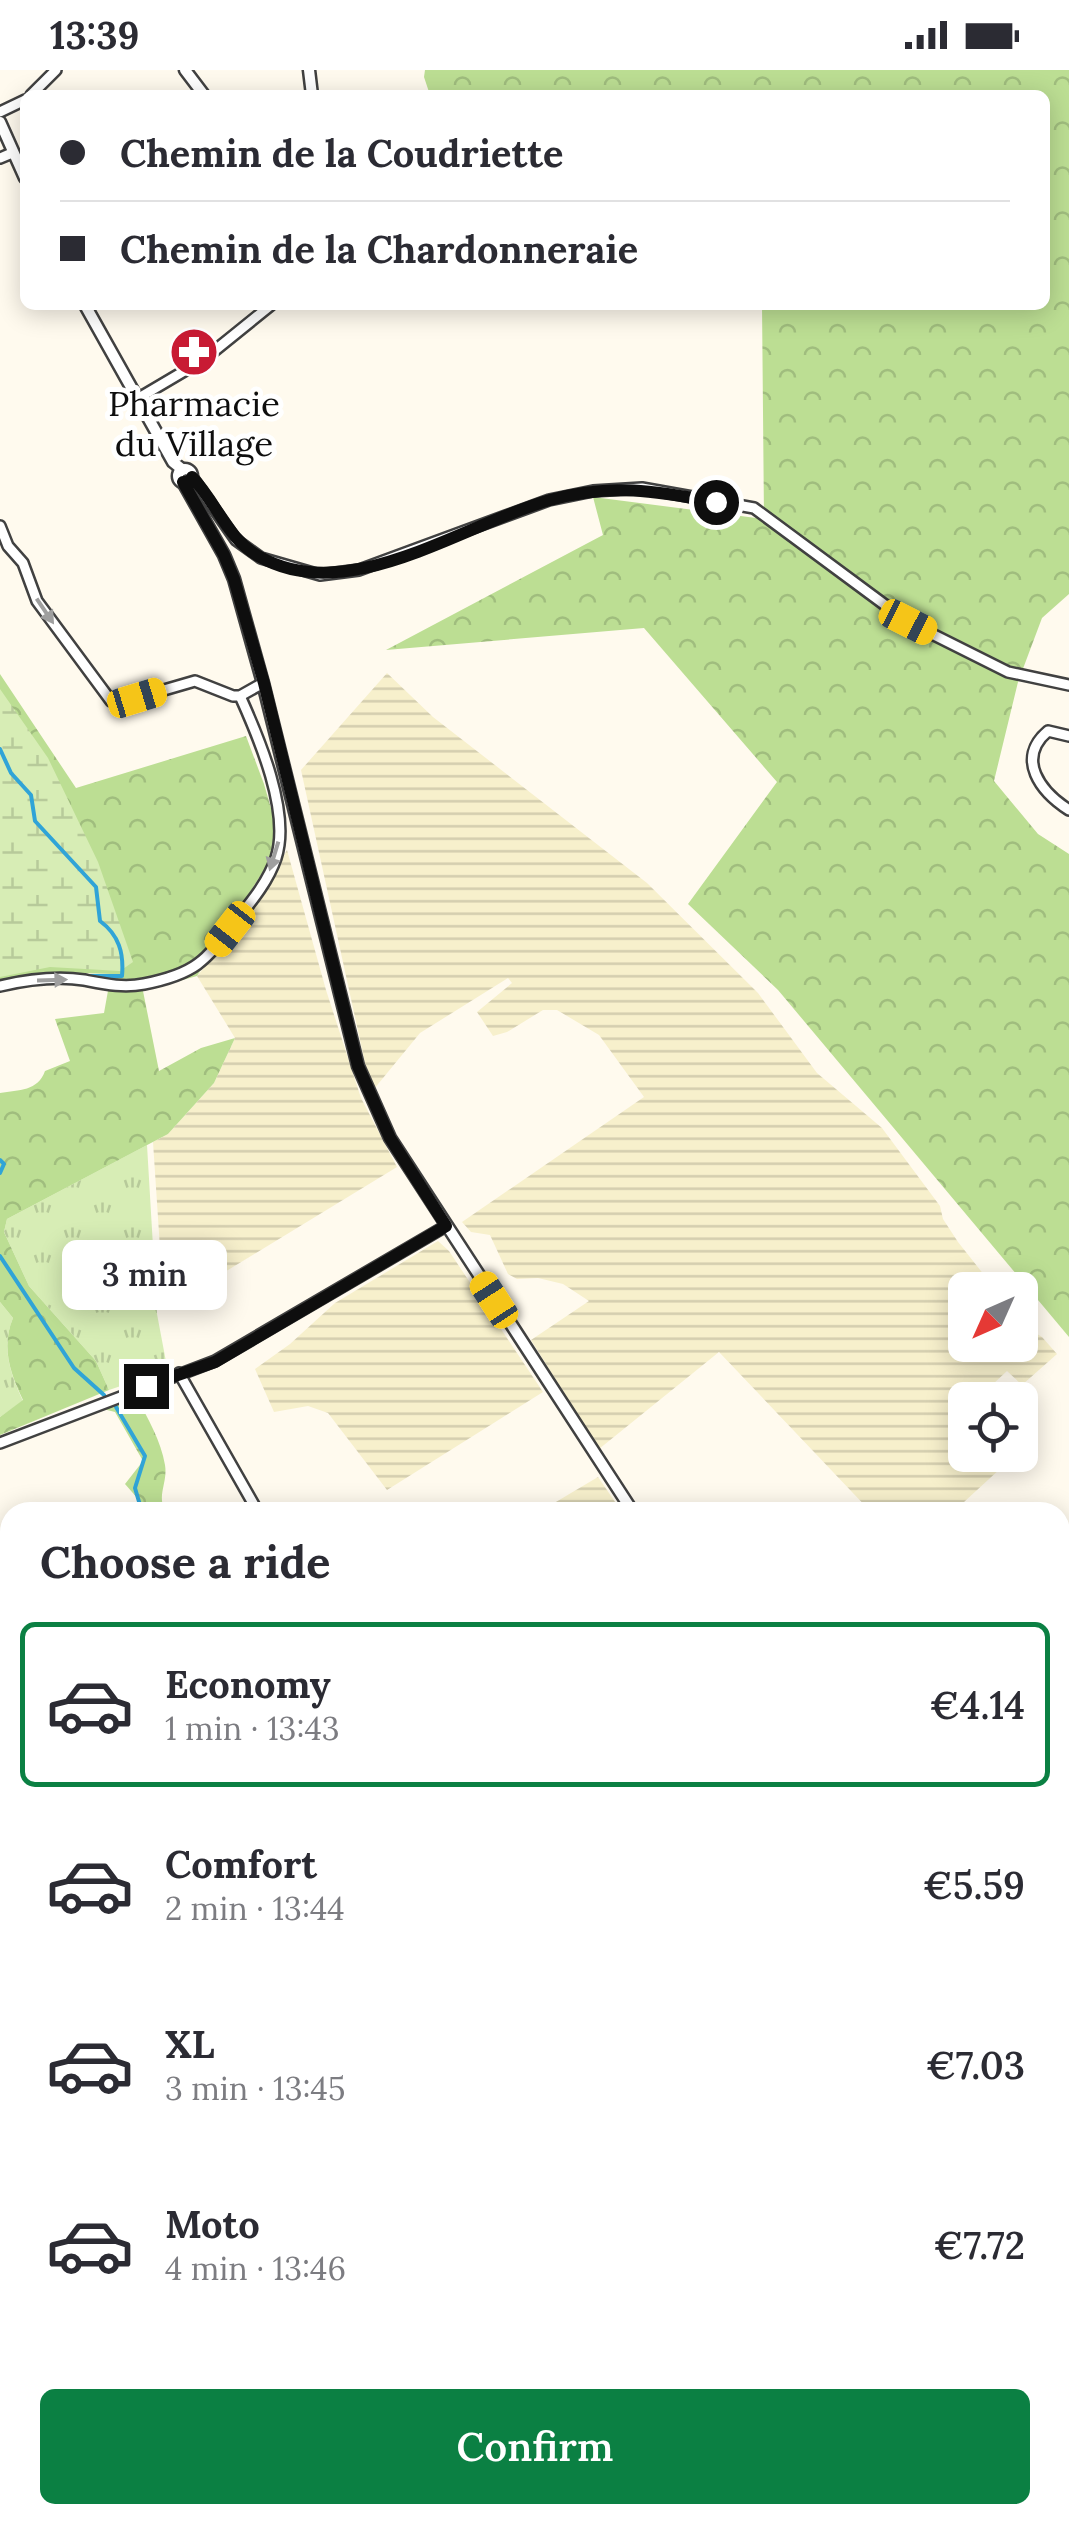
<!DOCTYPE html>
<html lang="en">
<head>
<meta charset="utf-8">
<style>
	:root { --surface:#fff; --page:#f7f7f7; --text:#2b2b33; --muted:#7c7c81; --line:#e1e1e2; --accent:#0b8043 }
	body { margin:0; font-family:Lora,serif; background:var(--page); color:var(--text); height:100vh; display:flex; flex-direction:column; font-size:38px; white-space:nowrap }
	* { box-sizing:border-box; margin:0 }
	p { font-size:32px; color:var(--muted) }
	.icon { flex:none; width:55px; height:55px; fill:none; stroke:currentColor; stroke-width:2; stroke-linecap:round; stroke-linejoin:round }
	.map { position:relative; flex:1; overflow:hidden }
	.details { position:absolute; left:0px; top:1432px; width:1070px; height:1022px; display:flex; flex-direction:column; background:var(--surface); border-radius:30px 30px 0 0; box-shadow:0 5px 25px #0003 }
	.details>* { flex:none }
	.guide { position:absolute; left:20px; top:20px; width:1030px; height:220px; border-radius:15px; box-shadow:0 5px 25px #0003; display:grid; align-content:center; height:220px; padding:0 40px; background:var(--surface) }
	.needle { width:65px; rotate:225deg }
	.fabs { position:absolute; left:948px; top:1202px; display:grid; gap:20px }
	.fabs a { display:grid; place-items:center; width:90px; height:90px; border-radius:15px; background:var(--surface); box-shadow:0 5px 25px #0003; font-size:50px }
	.end { position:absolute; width:45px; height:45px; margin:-22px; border:12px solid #0e0e0e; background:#fff; box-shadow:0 0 0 5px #fff }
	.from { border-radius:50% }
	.bubble { position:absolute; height:70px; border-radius:15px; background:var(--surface); box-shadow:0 5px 25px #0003; font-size:32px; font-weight:600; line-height:70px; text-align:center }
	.car { position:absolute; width:30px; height:60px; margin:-30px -15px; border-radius:12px; box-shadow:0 0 8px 2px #0007; background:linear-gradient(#f5c518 24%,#345 0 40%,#f5c518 0 76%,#345 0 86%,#f5c518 0) }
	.guide b { display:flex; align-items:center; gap:35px; height:95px; font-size:38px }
	.guide b+b { border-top:2px solid var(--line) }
	.guide i { width:25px; height:25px; background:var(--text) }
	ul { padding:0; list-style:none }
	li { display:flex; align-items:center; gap:30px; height:165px; margin:0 20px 15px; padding:0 20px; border:5px solid transparent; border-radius:15px }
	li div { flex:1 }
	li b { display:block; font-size:38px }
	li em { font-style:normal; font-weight:600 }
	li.on { border-color:var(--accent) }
	li>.icon { width:90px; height:90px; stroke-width:1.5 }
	h2 { padding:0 40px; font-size:45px; line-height:120px }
	.action { display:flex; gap:20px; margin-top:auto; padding:20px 40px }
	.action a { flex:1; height:115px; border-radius:15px; background:var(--accent); color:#fff; font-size:40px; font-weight:600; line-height:115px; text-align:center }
	.status { display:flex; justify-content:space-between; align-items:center; height:70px; padding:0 50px; background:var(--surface); direction:ltr }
	.status svg { height:28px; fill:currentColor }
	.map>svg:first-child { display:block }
</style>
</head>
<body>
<div class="status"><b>13:39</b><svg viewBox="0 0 49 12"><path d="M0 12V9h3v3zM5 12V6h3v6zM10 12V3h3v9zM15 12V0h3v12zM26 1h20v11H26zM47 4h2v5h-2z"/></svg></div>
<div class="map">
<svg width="1069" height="2453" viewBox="0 0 1069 2453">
	<defs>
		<pattern id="farmland-rules" width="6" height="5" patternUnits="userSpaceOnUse" patternTransform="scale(2.5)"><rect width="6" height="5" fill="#f7f0cc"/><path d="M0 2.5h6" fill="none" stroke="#d3cdae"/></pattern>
		<pattern id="grass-tufts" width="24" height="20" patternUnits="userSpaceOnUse" patternTransform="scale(2.5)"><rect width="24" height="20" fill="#d7edb5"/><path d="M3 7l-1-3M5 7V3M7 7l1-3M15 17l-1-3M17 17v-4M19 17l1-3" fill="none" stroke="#b7ca9a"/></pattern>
		<pattern id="forest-crowns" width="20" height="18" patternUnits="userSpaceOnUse" patternTransform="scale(2.5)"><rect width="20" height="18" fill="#bcde93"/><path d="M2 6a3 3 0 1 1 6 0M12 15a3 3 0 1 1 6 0" fill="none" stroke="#a0bd7e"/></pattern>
		<pattern id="wetland-marsh" width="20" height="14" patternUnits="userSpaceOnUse" patternTransform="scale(2.5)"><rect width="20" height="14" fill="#d7edb5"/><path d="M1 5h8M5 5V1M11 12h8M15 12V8" fill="none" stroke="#b7ca9a"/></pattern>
	</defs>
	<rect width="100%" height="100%" fill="#fffaee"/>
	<g fill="url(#farmland-rules)">
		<polygon points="387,603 433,647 647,813 758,923 817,1003 882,1058 940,1136 943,1149 958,1172 996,1220 965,1220 965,1275 1020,1275 1020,1253 1042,1267 1057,1284 1022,1315 1007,1301 976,1330 965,1330 965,1385 1013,1387 964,1432 974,1442 871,1442 719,1282 599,1379 531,1270 589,1231 563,1214 538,1208 517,1209 508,1204 490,1165 471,1162 462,1152 644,1027 599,965 557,940 543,940 507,962 493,966 477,942 512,913 508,908 420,963 374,1019 365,993 301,700"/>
		<polygon points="287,780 326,920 361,1028 397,1097 164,1239 153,1072 168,1064 214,1013 235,968 197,906 252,841"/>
		<polygon points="438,1171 449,1181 543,1322 387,1420 328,1343 308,1336 274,1342 255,1299 290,1274 335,1233"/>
		<polygon points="598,1407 622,1442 539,1442"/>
	</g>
	<g fill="url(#grass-tufts)">
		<polygon points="147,1075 157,1244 167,1297 162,1302 109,1320 96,1291 29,1216 4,1162 7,1149"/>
		<path d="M0,1232L13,1248C1,1277 10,1303 23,1331L0,1347Z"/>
		<polygon points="0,2124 10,2135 10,2445 109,2445 115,2453 0,2453"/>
	</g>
	<g fill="url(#forest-crowns)">
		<polygon points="425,0 1069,0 1069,524 1042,548 1018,612 994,711 1038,764 1069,784 1069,1267 778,920 688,834 777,712 644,558 386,580 603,465 593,427 764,449 762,235 1045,235 1045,25 430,25 424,7"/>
		<path d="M0,604L76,718L246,666L264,714L281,773L197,906L143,921L159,1001L201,978L235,968L214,1013L168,1064L7,1149L4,1162L29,1216L96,1291L109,1320L0,1365V1347L23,1330C10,1303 1,1277 13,1248L0,1232V1023C19,1020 38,1021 45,1001L70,991L55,949L104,943L111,904L46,902L0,911Z"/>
		<path d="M136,1327C148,1348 161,1371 165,1395C168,1413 156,1426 166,1442H131L139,1430L125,1414L143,1391L115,1342L103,1339Z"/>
		<polygon points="0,1602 10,1617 10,2135 0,2124"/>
		<polygon points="1069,2182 1069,2417 1060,2423 1060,2188"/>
		<polygon points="109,2445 822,2445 816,2453 115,2453"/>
	</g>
	<polygon fill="url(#wetland-marsh)" points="0,619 48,688 98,792 133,892 120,901 50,897 0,907"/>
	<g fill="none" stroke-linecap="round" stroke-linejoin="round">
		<g stroke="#30a4d7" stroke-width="4">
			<path d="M0,679L11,703L31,725L35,751L96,817L100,851C119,865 124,883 122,906H81"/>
			<polyline points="0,1090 4,1094 0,1103"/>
			<polyline points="0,1186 74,1298 104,1325"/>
			<polyline points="116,1337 145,1386 135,1418 142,1442"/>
			<polyline points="543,2445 545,2448 551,2445"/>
			<polyline points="710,2445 714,2450 720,2445"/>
			<polyline points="724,2445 735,2453"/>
		</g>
		<g stroke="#414141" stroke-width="14">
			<g id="minor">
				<polyline points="31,25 56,0"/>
				<polyline points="0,42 25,30"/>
				<polyline points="0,88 12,83"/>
				<polyline points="137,329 203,290 271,235"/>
				<polyline points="192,407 236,470 261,488 320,505 359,500 549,430 593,421 642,418 754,438 908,552 1008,602 1069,615"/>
				<polyline points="0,456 8,476 23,493 37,531 111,631 119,633 195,611 233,626 240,626 263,613"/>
				<path d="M1069,666L1048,661C1015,689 1041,722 1069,740"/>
				<path d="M0,916C26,910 57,906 84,910C105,914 123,918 144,914C195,904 205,892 235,852C251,832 268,812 276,788C291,743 259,668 240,626"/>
				<polyline points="179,1303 258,1442"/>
				<polyline points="0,1373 215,1291 446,1156"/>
				<polyline points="1060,1529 1069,1518"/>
			</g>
		</g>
		<g stroke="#414141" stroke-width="15">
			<g id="tertiary">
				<polyline points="185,0 204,25"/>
				<polyline points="309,0 312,25"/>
				<polyline points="0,52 25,108"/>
				<polyline points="85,235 173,392 183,400"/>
				<circle cx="185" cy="406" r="7"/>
				<polyline points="183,412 224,485 234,509 263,613 358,996 390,1068 633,1442"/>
				<polyline points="1060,1847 1069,1853"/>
			</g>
		</g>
		<use href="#minor" stroke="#fff" stroke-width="9"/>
		<use href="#tertiary" stroke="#fff" stroke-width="10"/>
	</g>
	<defs><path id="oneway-solid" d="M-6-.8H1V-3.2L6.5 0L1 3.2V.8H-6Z" transform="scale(2.5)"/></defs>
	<g fill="#9f9f9f">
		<use href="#oneway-solid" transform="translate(45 541) rotate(56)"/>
		<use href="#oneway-solid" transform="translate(274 786) rotate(107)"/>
		<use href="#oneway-solid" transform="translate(52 910) rotate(-2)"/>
	</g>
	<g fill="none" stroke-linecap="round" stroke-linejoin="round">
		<path stroke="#0e0e0e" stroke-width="12" d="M146,1316L215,1292L446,1156L390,1068L358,996L264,613L234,509L224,485L183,412H189L192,407C217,433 227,469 260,487C349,537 463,454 550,430C611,413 656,421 716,432"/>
	</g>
	<defs>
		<g id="pharmacy-disc" transform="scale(2.5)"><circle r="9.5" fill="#c81b34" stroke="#fff"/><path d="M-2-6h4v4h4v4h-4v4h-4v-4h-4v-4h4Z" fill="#fff"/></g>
	</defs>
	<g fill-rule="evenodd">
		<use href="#pharmacy-disc" x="194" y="282"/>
	</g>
	<g text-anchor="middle" stroke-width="10" stroke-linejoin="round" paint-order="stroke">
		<g font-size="35" fill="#0e0e0e" stroke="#fff">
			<text x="194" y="346">Pharmacie<tspan x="194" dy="40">du Village</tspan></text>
		</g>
	</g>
</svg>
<div class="fabs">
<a><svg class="needle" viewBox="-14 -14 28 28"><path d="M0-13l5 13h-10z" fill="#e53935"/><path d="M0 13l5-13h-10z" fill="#7c7c81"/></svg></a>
<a><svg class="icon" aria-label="locate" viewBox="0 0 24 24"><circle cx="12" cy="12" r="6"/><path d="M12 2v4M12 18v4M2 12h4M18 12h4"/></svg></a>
</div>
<i class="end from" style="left:716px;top:432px"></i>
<i class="end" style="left:146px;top:1316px"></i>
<div class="bubble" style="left:62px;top:1170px;width:165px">3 min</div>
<i class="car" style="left:908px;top:552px;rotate:117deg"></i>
<i class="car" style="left:137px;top:628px;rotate:73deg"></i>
<i class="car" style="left:230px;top:859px;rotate:218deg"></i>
<i class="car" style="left:494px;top:1230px;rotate:327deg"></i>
<div class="guide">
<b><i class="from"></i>Chemin de la Coudriette</b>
<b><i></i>Chemin de la Chardonneraie</b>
</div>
<section class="details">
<h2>Choose a ride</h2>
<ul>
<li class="on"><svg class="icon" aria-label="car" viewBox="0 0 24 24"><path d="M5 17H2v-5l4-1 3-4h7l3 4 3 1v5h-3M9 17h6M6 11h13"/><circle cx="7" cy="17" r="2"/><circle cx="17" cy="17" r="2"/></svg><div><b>Economy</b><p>1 min · 13:43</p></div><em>€4.14</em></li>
<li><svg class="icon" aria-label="car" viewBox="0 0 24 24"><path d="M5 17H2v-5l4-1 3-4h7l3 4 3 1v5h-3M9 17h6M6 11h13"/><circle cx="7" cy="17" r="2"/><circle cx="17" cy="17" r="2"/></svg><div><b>Comfort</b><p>2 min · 13:44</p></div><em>€5.59</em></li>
<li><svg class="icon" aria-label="car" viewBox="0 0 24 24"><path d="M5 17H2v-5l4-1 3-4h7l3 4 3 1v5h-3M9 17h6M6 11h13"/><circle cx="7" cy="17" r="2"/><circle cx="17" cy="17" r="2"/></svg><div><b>XL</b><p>3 min · 13:45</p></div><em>€7.03</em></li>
<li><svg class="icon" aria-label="car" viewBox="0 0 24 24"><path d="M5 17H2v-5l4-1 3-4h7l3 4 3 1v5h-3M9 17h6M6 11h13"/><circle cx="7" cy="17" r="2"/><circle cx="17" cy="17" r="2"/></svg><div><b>Moto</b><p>4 min · 13:46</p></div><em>€7.72</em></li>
</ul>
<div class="action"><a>Confirm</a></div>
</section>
</div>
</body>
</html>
